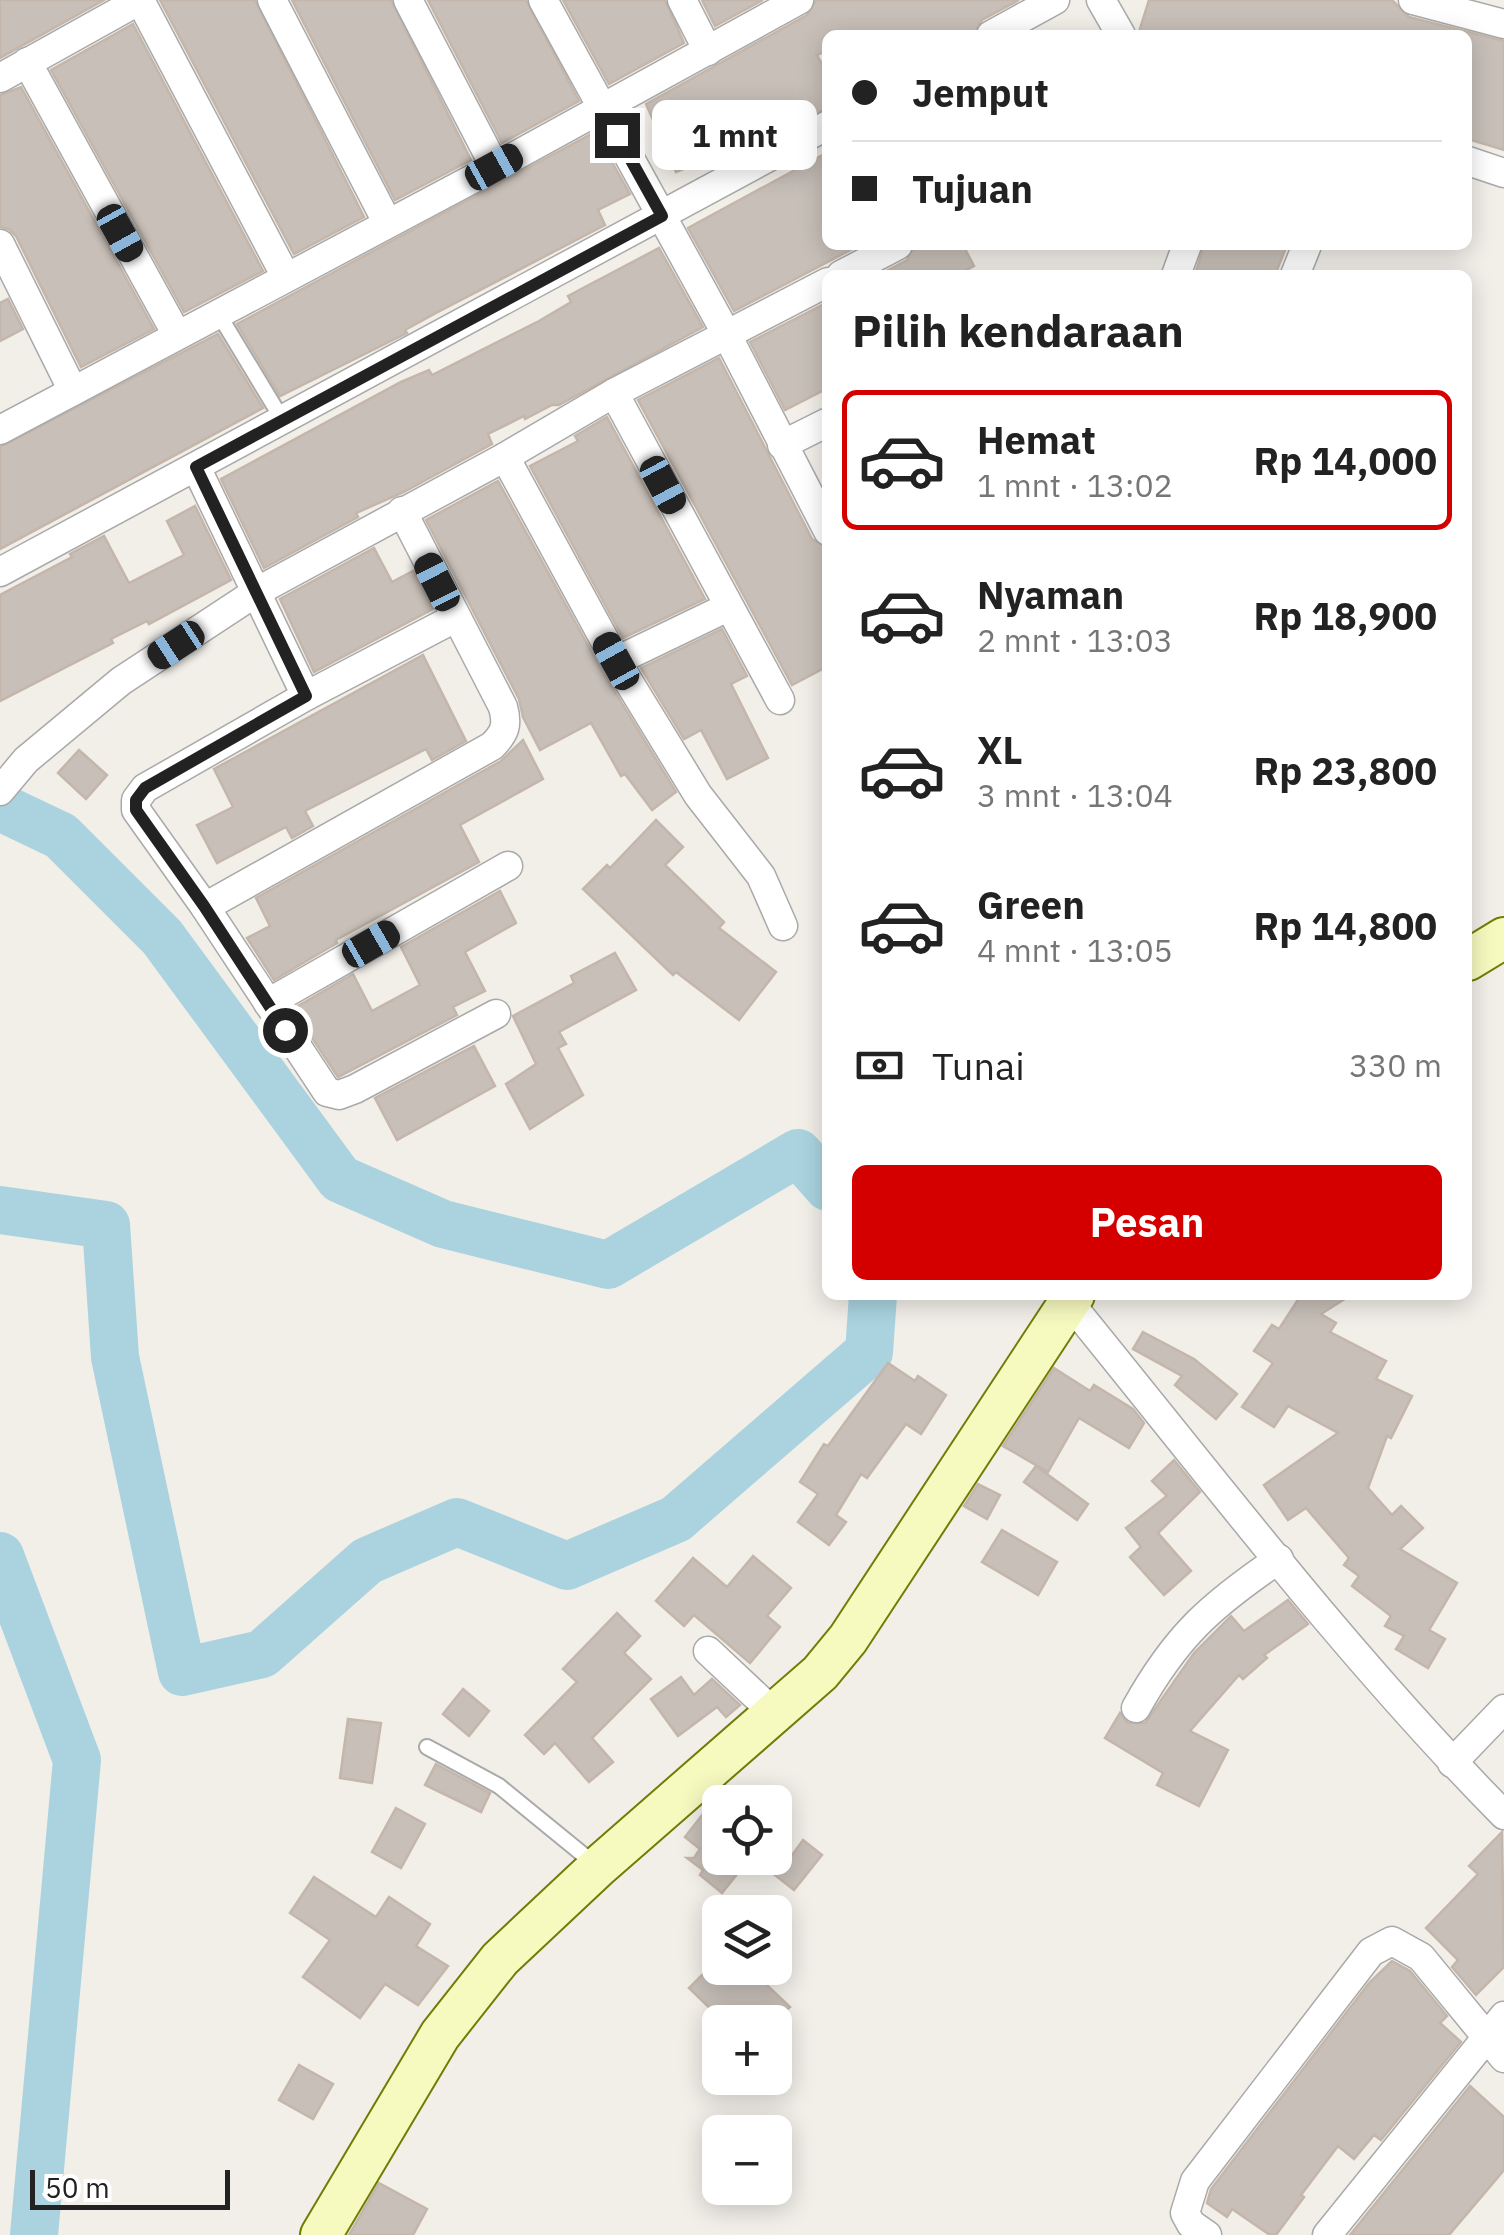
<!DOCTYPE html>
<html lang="id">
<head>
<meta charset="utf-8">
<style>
	:root { --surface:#fff; --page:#f6f6f6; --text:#222; --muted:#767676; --line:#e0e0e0; --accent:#d40000 }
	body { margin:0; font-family:"IBM Plex Sans",sans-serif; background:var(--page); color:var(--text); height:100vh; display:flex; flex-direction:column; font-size:38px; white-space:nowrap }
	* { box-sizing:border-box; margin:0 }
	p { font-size:32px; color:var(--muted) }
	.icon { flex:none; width:55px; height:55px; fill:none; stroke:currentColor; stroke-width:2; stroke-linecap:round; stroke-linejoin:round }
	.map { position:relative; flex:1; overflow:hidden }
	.sheet { position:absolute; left:822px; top:270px; width:650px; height:1030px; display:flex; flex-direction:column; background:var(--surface); border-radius:15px; box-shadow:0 5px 25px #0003 }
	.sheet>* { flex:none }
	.hud { position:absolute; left:822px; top:30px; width:650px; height:220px; border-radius:15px; box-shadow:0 5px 25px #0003; display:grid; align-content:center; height:220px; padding:0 30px; background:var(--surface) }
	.fabs { position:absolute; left:702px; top:1785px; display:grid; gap:20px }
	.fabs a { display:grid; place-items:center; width:90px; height:90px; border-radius:15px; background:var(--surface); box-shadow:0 5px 25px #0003; font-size:50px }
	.scale { position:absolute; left:30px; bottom:25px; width:200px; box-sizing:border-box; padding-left:10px; border:5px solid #222; border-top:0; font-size:28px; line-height:35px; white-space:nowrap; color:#222; -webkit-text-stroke:8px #fff; paint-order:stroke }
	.end { position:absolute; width:45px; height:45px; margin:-22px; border:12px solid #222; background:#fff; box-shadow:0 0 0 5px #fff }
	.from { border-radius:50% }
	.bubble { position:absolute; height:70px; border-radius:15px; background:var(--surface); box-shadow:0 5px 25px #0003; font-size:32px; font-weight:800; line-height:70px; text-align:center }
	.car { position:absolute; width:30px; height:60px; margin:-30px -15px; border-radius:12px; box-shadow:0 0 8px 2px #0007; background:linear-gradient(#222 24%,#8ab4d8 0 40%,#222 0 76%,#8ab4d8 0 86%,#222 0) }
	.hud b { display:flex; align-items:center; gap:35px; height:95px; font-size:38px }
	.hud b+b { border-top:2px solid var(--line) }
	.hud i { width:25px; height:25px; background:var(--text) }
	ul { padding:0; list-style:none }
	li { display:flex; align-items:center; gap:30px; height:140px; margin:0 20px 15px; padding:0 10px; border:5px solid transparent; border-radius:15px }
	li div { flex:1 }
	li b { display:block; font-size:38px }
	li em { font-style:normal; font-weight:800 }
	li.current { border-color:var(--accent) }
	li>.icon { width:90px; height:90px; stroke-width:1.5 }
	h2 { padding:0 30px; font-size:45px; line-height:120px }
	.pay { display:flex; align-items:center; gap:25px; height:110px; padding:0 30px; font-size:38px }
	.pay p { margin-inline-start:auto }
	.primary-button { display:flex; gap:20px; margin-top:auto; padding:20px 30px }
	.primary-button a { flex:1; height:115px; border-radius:15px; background:var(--accent); color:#fff; font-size:40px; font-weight:800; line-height:115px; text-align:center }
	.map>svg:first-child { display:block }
</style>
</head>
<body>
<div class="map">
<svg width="1504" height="2235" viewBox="0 0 1504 2235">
	<rect width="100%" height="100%" fill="#f2efe9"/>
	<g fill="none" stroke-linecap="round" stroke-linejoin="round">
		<g stroke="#aad3df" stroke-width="48">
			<polyline points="0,807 61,836 162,937 340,1179 443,1224 608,1265 798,1153 828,1187"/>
			<polyline points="0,1210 106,1225 115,1357 182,1672 262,1654 367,1561 457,1522 567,1566 676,1519 869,1352 873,1295"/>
			<polyline points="0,1556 77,1760 34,2235"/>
		</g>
	</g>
	<g fill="#c7bfb8" stroke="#c4b6ab" stroke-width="2.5">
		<polygon points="0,0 104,0 0,58"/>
		<polygon points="160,0 255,0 364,217 294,254"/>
		<polygon points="292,0 391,0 471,160 395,200"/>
		<polygon points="428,0 526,0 579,101 502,143"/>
		<polygon points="563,0 665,0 684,43 609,84"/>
		<polygon points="702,0 763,0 715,26"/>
		<polygon points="816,0 1019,0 982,20 974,35 828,35 828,50 817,55 828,75 828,108 676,172 646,104 807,15"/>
		<polygon points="1149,0 1392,0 1409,17 1504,41 1504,150 1468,139 1468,35 1138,35"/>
		<polygon points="133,24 263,271 184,312 51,70"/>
		<polygon points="21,87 154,329 81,367 16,236 9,229 0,227 0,95"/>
		<polygon points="595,132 630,194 598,210 605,225 436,313 405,330 407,333 401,336 280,396 237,324"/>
		<polygon points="828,152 828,245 860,245 734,311 688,228"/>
		<polygon points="915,245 963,245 974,266 957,275 879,275 907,260"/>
		<polygon points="1204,245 1287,245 1275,275 1195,275"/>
		<polygon points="659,248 703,327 559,405 552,405 525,419 524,416 488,434 492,444 404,492 356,513 358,517 264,568 221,479 401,382 429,370 432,375 539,321 571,302 568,296"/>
		<polygon points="8,299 23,329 0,341 0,303"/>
		<polygon points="828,302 828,388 785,410 750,342"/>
		<polygon points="218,334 263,408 0,549 0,447"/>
		<polygon points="719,358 812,539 828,548 828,666 792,685 638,400"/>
		<polygon points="607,417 705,599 623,638 530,466 578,441 575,436"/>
		<polygon points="498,481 601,669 676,792 652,810 625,774 621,776 591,723 540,750 523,717 519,699 426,520"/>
		<polygon points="195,506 231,580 149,624 147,621 111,639 113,643 0,701 0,595 72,557 70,554 104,536 129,583 184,555 167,521"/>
		<polygon points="374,548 392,582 413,571 433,609 314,672 280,599"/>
		<polygon points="722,629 747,676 731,684 768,758 727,779 701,730 684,739 641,668"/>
		<polygon points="423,655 466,741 432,760 426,749 305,811 313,826 292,838 286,827 217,863 197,825 233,807 214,769"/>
		<polygon points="523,740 543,779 460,825 479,862 336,940 337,943 274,980 247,938 270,926 256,898 501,761"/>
		<polygon points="79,750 107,775 86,799 58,773"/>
		<polygon points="656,820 683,847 665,865 724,922 719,928 776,972 739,1020 676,972 673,975 583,889 607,865 610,868"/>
		<polygon points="500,891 516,923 465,952 485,991 453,1007 457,1015 338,1077 293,1009 353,974 372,1011 420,985 401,947"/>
		<polygon points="615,953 636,990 559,1032 566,1044 558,1048 583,1095 530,1129 506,1084 536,1064 513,1016 574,983 571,976"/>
		<polygon points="474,1046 495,1086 397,1140 375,1098"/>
		<polygon points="1301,1295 1351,1295 1321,1314 1336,1323 1330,1332 1386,1361 1376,1379 1412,1396 1391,1438 1387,1436 1368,1488 1392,1515 1401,1506 1423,1528 1400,1549 1457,1583 1429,1630 1445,1639 1428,1668 1396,1649 1404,1636 1385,1626 1391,1616 1352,1586 1359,1576 1344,1565 1349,1558 1306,1508 1288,1520 1264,1485 1338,1433 1288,1406 1274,1427 1242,1407 1273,1363 1254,1351 1272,1325 1279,1329"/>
		<polygon points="1143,1332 1194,1359 1237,1394 1216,1419 1175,1385 1182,1376 1133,1349"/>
		<polygon points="888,1363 915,1381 918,1376 946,1395 921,1434 906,1424 867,1478 861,1474 836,1515 846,1522 829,1545 798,1522 818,1494 800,1482 824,1444 828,1446"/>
		<polygon points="1054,1368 1090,1391 1094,1385 1133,1409 1144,1423 1129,1448 1079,1418 1048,1472 1003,1446"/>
		<polygon points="1174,1460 1200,1492 1158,1533 1191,1571 1164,1595 1130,1557 1141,1547 1126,1528 1167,1496 1152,1481"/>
		<polygon points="1036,1466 1088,1504 1077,1520 1024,1482"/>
		<polygon points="978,1484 1000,1495 987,1519 964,1506"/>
		<polygon points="1002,1530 1057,1562 1038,1595 982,1562"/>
		<polygon points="753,1556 791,1588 767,1616 780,1627 750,1663 694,1615 684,1626 656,1601 693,1558 727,1587"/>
		<polygon points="1288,1600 1308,1624 1264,1655 1267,1658 1243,1679 1239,1675 1190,1731 1228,1750 1199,1806 1157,1785 1163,1773 1105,1738 1120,1713 1128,1723 1145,1723 1194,1653 1231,1616 1244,1631"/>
		<polygon points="617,1613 640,1636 624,1653 651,1679 592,1738 613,1762 589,1782 555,1743 544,1754 525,1735 577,1682 563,1669"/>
		<polygon points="681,1677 694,1695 712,1679 740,1705 726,1717 717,1707 678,1736 651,1699"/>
		<polygon points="463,1689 489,1711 469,1736 443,1714"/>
		<polygon points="348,1719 381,1723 372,1783 340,1778"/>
		<polygon points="436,1764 490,1793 481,1812 425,1785"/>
		<polygon points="396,1808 425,1824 401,1868 372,1852"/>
		<polygon points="703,1814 717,1826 720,1823 720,1858 750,1858 722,1893 700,1875 703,1870 687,1858 694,1858 700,1849 685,1837"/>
		<polygon points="1502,1832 1504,1967 1476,1995 1452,1967 1458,1960 1426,1928 1478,1874 1469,1866"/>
		<polygon points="803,1840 822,1855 794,1890 753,1858 790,1858"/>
		<polygon points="314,1877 376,1917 389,1897 430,1924 416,1946 448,1966 418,2005 385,1984 360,2018 303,1977 330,1940 290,1913"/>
		<polygon points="1392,1961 1410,1971 1447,2016 1440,2023 1461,2042 1381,2140 1374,2135 1354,2159 1338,2146 1301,2195 1304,2197 1276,2235 1270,2235 1232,2209 1227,2217 1207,2203 1211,2189 1369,1983"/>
		<polygon points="709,1968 749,1968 790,2007 774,2022 724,2022 689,1988"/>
		<polygon points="299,2065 333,2084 313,2119 279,2100"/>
		<polygon points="1470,2086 1504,2117 1504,2170 1449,2235 1350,2235"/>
		<polygon points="379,2183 427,2209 413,2235 349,2235"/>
	</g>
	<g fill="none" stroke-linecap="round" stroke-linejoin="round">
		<g stroke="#a9a9a9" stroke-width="18">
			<g id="lane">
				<polyline points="218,313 282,419"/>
				<polyline points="427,1747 499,1786 597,1866"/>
			</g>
		</g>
		<g stroke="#a9a9a9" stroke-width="31">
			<g id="street">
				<polyline points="140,0 286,277"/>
				<polyline points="272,0 387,222"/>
				<polyline points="408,0 495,167"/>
				<polyline points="543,0 727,335 828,531"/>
				<polyline points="682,0 708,51"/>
				<polyline points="1101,0 1121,35"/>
				<polyline points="1413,0 1504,24"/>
				<polyline points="991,35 1055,0"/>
				<polyline points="27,62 177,335"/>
				<polyline points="0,78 140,0"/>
				<polyline points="1468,161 1504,173"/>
				<polyline points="0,244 73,391"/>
				<polyline points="841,275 898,245"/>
				<polyline points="1176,275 1187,245"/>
				<polyline points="1295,275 1307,245"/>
				<polyline points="614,393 780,700"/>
				<polyline points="0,430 495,167 799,0"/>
				<polyline points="782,445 828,422"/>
				<polyline points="505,457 616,661 698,795 761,876 783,926"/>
				<polyline points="196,467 306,696"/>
				<polyline points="0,572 828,125"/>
				<polyline points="455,618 306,696 145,788 136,800 136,810 205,907 327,1092 339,1095 355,1089 496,1014"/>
				<polyline points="616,661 728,607"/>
				<polyline points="0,791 26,760 121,681 258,591 505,457 614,393 828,282"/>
				<path d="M205,907L492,746C505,733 508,725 503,707L402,511"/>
				<polyline points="268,1003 508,866"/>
				<path d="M1069,1302C1210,1475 1347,1656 1504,1815"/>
				<polyline points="708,1651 774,1713"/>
				<path d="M1136,1708C1176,1636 1211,1605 1279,1559"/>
				<polyline points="1452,1763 1504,1709"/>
				<polyline points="1207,2235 1191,2224 1185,2213 1195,2181 1371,1952 1392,1941 1421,1957 1504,2058"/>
				<polyline points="1327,2235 1504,2016"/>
			</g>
		</g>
		<g stroke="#707d05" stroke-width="44">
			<g id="secondary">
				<polyline points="1468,960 1504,938"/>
				<polyline points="321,2235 440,2035 500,1959 598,1867 820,1673 848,1639 1074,1295"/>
			</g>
		</g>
		<use href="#lane" stroke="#fff" stroke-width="14"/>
		<use href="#street" stroke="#fff" stroke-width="28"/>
		<use href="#secondary" stroke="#f7fabf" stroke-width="40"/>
	</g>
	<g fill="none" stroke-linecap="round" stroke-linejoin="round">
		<polyline stroke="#222" stroke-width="12" points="285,1030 204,906 136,810 136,800 145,788 306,696 196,467 662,216 617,135"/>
	</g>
</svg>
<div class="fabs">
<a><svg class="icon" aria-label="locate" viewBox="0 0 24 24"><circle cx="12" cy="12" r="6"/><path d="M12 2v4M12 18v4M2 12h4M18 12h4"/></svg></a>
<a><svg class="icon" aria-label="layers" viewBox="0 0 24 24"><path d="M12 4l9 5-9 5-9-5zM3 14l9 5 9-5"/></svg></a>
<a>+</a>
<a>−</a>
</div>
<div class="scale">50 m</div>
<i class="end from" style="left:285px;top:1030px"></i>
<i class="end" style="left:617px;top:135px"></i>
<div class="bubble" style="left:652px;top:100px;width:165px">1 mnt</div>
<i class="car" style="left:494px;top:167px;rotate:61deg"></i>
<i class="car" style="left:120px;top:233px;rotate:151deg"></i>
<i class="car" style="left:663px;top:485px;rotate:152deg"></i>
<i class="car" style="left:437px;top:582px;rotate:333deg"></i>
<i class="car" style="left:176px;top:645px;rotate:237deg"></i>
<i class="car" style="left:616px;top:661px;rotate:331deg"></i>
<i class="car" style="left:371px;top:944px;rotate:60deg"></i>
<div class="hud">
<b><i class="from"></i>Jemput</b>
<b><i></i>Tujuan</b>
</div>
<section class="sheet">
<h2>Pilih kendaraan</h2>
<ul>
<li class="current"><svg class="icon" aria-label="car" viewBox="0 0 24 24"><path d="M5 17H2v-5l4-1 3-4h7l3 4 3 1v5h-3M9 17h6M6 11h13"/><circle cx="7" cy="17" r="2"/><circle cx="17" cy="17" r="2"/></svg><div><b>Hemat</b><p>1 mnt · 13:02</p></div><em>Rp 14,000</em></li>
<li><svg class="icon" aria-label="car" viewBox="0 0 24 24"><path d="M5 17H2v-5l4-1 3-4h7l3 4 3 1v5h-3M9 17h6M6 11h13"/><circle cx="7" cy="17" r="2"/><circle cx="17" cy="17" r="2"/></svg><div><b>Nyaman</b><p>2 mnt · 13:03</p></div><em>Rp 18,900</em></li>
<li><svg class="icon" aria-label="car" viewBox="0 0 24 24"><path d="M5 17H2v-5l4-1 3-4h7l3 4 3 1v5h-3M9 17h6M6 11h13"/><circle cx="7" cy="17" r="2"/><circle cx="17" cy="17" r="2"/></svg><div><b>XL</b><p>3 mnt · 13:04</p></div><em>Rp 23,800</em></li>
<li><svg class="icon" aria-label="car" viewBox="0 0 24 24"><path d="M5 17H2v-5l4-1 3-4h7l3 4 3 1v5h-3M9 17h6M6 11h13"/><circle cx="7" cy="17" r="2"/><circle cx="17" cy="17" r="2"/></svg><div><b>Green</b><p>4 mnt · 13:05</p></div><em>Rp 14,800</em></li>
</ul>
<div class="pay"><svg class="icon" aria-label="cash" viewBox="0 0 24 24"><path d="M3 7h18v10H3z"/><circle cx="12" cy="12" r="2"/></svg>Tunai<p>330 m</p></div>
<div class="primary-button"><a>Pesan</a></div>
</section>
</div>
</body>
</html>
